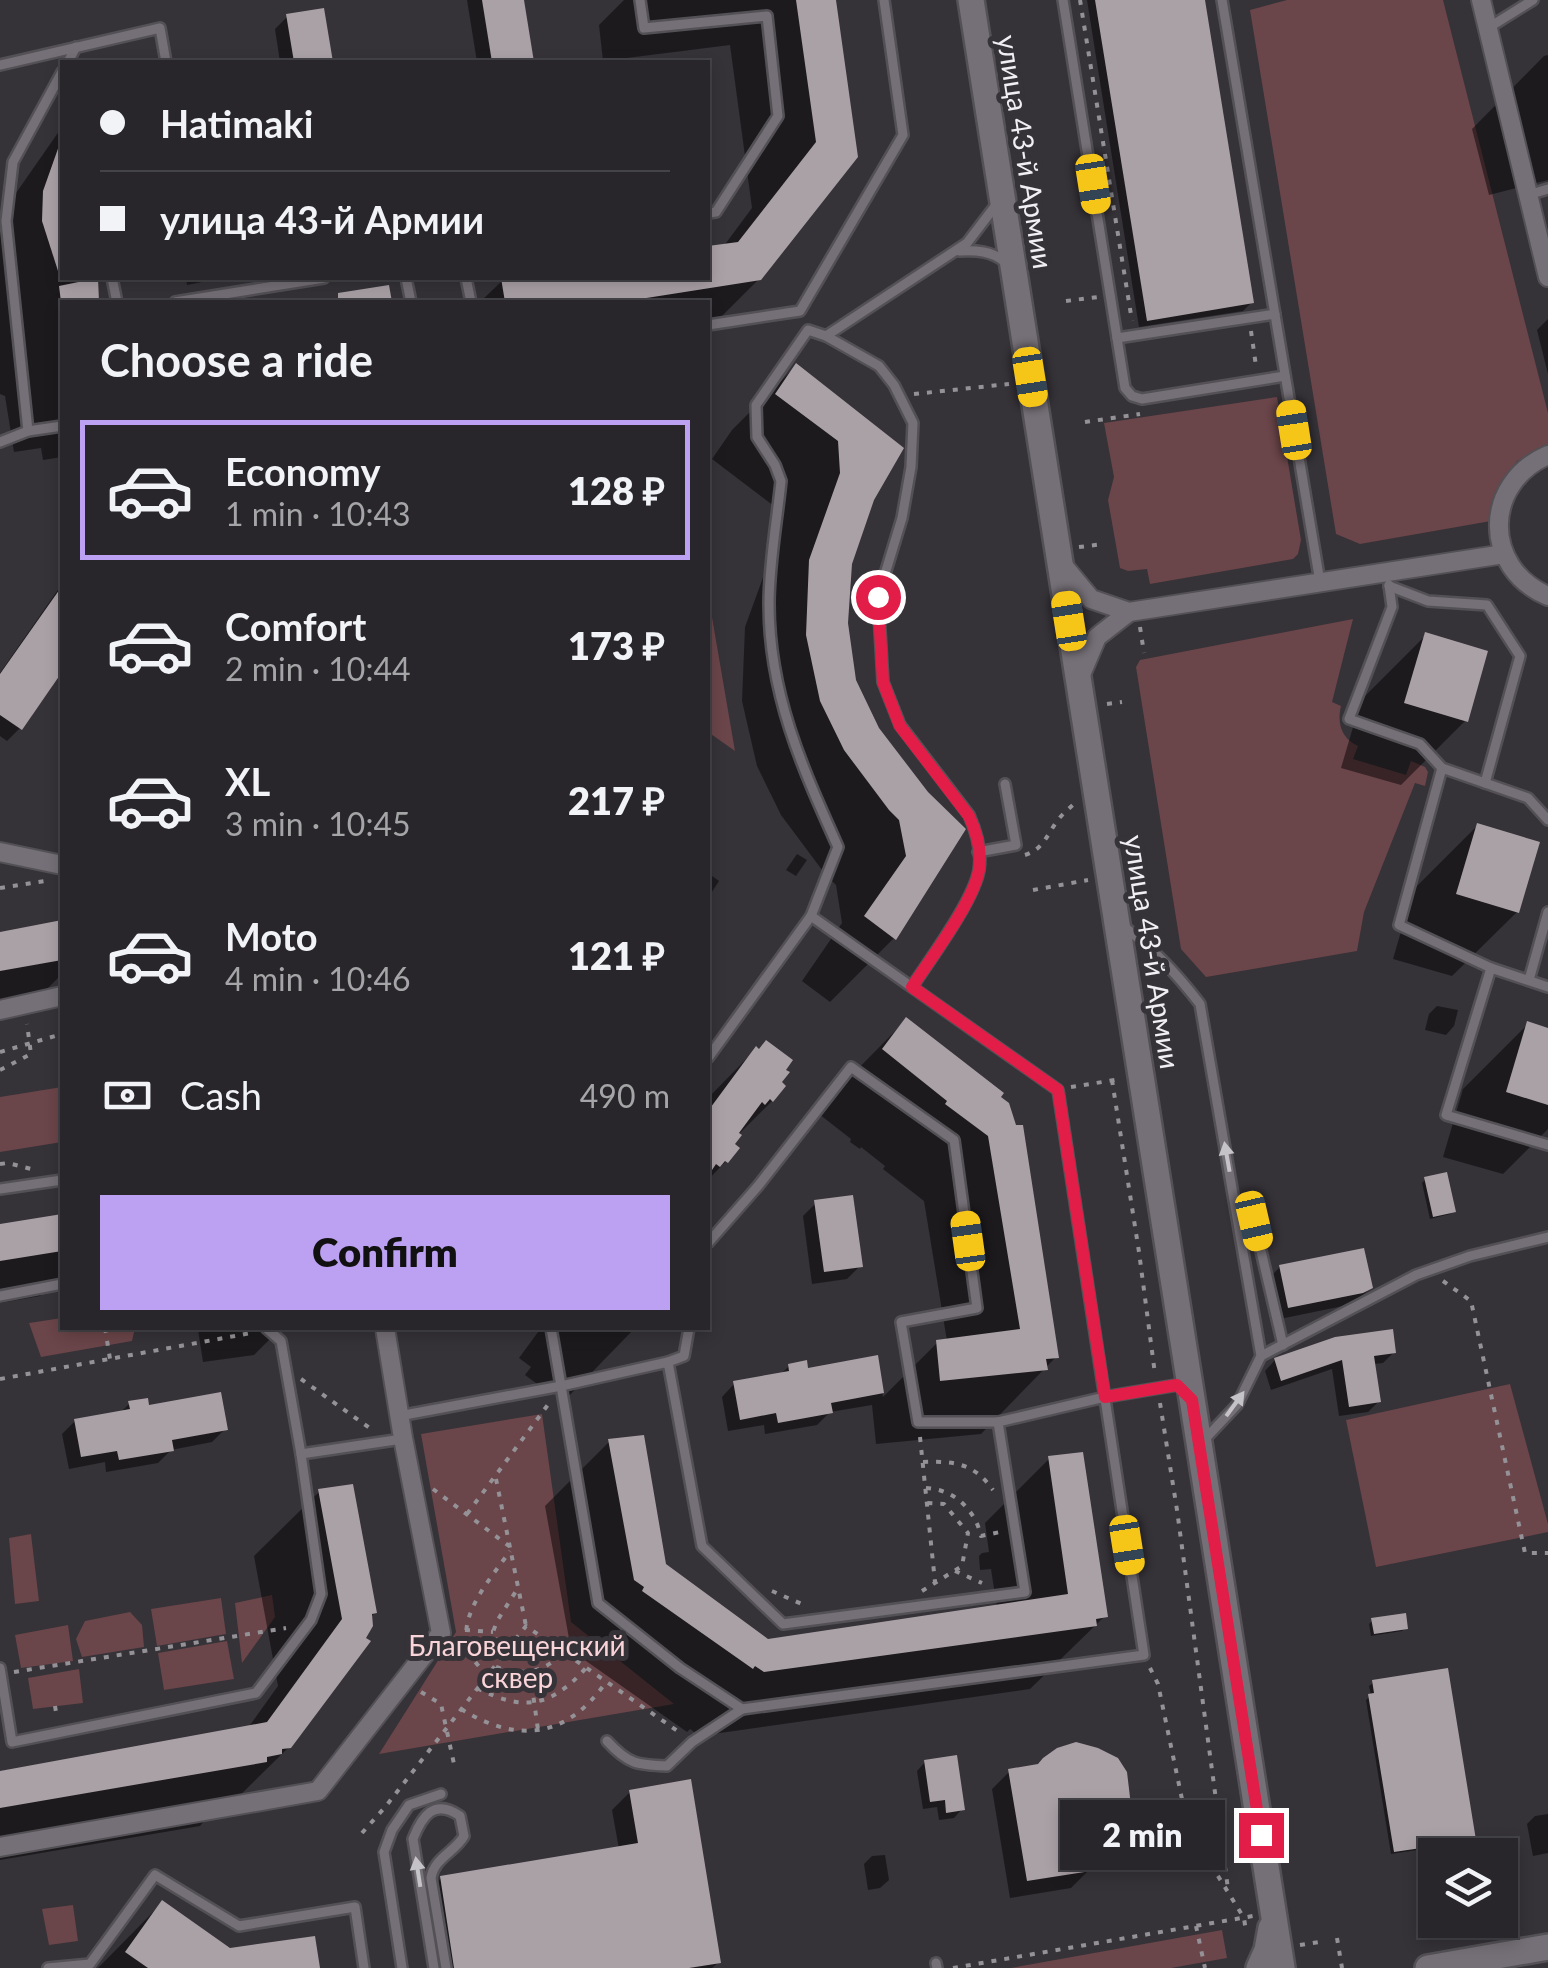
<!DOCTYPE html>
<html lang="en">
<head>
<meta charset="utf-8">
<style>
	:root { --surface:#28262a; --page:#343236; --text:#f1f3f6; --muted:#a5a5a8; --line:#444347; --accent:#bca0f2 }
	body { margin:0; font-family:Lato,sans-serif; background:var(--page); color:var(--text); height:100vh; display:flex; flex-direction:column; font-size:38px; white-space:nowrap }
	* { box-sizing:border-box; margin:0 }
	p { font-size:32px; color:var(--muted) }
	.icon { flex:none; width:55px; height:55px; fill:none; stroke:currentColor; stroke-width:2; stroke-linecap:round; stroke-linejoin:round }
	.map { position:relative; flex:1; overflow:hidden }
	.sheet { position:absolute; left:60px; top:300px; width:650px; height:1030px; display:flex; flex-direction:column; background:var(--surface); border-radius:0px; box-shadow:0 5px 15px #0003,0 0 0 2px var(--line) }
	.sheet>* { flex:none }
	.hud { position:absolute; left:60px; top:60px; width:650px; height:220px; border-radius:0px; box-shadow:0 5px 15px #0003,0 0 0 2px var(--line); display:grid; align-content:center; height:220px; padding:0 40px; background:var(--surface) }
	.buttons { position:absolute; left:1418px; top:1838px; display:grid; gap:20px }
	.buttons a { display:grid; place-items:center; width:100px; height:100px; border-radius:0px; background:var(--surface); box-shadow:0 5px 15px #0003,0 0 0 2px var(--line); font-size:50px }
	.end { position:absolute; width:45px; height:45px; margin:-22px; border:12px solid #e11d48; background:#fff; box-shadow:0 0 0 5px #fff }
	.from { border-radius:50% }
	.bubble { position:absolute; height:70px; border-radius:0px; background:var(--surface); box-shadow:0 5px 15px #0003,0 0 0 2px var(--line); font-size:32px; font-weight:800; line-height:70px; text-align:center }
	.car { position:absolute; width:30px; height:60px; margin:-30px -15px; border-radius:12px; box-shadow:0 0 8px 2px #0007; background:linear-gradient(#f5c518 24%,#345 0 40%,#f5c518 0 76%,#345 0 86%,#f5c518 0) }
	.hud b { display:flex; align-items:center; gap:35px; height:95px; font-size:38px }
	.hud b+b { border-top:2px solid var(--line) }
	.hud i { width:25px; height:25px; background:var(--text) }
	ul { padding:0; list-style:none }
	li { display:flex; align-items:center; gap:30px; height:140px; margin:0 20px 15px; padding:0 20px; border:5px solid transparent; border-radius:0px }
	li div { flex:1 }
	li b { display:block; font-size:38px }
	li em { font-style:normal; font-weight:800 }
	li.selected { border-color:var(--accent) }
	li>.icon { width:90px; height:90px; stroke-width:1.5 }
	h2 { padding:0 40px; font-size:45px; line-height:120px }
	.pay { display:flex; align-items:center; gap:25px; height:110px; padding:0 40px; font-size:38px }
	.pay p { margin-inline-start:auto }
	.cta { display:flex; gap:20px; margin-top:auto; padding:20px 40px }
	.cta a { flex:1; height:115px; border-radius:0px; background:var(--accent); color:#111; font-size:40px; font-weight:800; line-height:115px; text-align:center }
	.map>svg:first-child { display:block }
</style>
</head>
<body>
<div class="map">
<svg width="1548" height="1968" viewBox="0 0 1548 1968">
	<rect width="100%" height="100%" fill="#353238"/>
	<g fill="#6a4549">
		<polygon points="1287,0 1443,0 1548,413 1548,445 1517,461 1493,498 1491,521 1360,544 1336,534 1250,10"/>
		<polygon points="1277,397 1301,540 1298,554 1293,559 1150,584 1147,569 1128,571 1120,568 1108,500 1114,477 1104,423"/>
		<polygon points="708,594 735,751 708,732"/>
		<path d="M1353,619L1332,702L1341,706C1337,723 1341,738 1358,746L1353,759L1406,775L1411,761L1425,767L1428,772L1425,786L1415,783L1364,912L1357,951L1206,977L1181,949L1136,667L1140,660Z"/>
		<polygon points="62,1087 62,1142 0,1152 0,1097"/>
		<polygon points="62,1318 62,1328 135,1328 132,1341 41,1357 29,1323"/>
		<polygon points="1510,1384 1548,1524 1548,1532 1376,1567 1346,1420"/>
		<polygon points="542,1414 571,1622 674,1704 379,1754 456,1632 421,1434"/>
		<polygon points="31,1534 39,1601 15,1604 9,1538"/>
		<polygon points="272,1595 275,1617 242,1663 235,1603"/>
		<polygon points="221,1598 226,1634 157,1646 151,1609"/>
		<polygon points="130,1612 142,1625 144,1647 82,1657 76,1639 85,1621"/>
		<polygon points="68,1625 73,1661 21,1668 15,1635"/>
		<polygon points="227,1641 234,1679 164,1690 158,1653"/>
		<polygon points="79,1669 83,1703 33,1709 28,1678"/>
		<polygon points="73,1905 78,1941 49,1945 42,1909"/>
		<polygon points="1222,1930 1227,1958 1171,1968 1011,1968"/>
	</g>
	<g fill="#0007">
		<polygon points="467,0 522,0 532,62 477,62"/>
		<polygon points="624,0 834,0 855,156 760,278 708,330 708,302 480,302 503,280 518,278 708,278 708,249 723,247 752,208 730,45 603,61 599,25"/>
		<polygon points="1087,0 1203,0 1251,303 1243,311 1139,327"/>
		<polygon points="322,11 330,62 280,62 275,29 288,16"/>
		<polygon points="1548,55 1548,180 1489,195 1472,129 1544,56"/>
		<polygon points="62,127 62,278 95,278 97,302 62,302 62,457 43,460 41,448 14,452 5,396 0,394 0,216"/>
		<polygon points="186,278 205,278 202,282 187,285"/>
		<polygon points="1548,319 1548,374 1537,330"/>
		<polygon points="796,366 871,499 850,563 846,623 854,681 877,729 926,793 894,938 830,1002 802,981 842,923 836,885 825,874 781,815 757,766 742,701 745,627 777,539 774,506 712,459 732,430"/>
		<polygon points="62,584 62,672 60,671 20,728 7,741 0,736 0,673"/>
		<polygon points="1426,635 1465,721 1401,785 1341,768 1361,700"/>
		<polygon points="1477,826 1517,912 1452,976 1393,959 1413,890"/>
		<polygon points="797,854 807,860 796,876 786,870"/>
		<polygon points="708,873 719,881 708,898"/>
		<polygon points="62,923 62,974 30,1006 0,1012 0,934"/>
		<polygon points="1437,1006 1458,1010 1454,1026 1446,1035 1425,1030 1429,1014"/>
		<polygon points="906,1020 998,1097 1056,1357 981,1434 876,1444 872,1405 830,1412 817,1425 765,1434 764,1425 728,1431 722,1397 734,1384 779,1376 789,1366 806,1371 876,1358 883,1397 937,1343 947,1341 924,1201 883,1169 885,1166 861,1147 860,1149 850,1142 851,1139 819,1114 842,1085"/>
		<polygon points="1528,1024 1548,1030 1548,1129 1503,1174 1443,1157 1463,1089"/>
		<polygon points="756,1049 783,1086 772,1101 738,1135 726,1161 708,1180 708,1098"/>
		<polygon points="1425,1180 1453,1211 1450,1214 1430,1219 1422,1183"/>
		<polygon points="816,1203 860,1266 847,1279 812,1284 803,1216"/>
		<polygon points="62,1217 62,1274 40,1296 0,1303 0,1227"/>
		<polygon points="1280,1267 1370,1288 1357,1301 1348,1305 1275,1320 1267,1280"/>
		<polygon points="200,1328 281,1328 254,1355 203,1362 198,1330"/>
		<polygon points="541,1328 635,1328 565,1400 555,1392 552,1395 525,1375 531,1367 519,1358"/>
		<polygon points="1394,1352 1383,1363 1373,1364 1379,1401 1368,1412 1339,1416 1332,1369 1271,1390 1265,1371 1275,1360"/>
		<polygon points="130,1403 147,1408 225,1429 212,1442 171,1450 158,1463 106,1472 105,1462 69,1469 62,1434 75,1421 120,1413"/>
		<polygon points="609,1442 663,1566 768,1641 997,1608 991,1569 980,1570 979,1556 982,1553 989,1552 985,1523 1049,1459 1105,1616 1030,1689 699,1736 690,1729 687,1732 579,1656 581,1652 570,1644 545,1506"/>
		<polygon points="319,1492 374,1613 290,1746 224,1811 206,1819 200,1826 0,1860 0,1774 248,1728 278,1686 254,1556"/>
		<polygon points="1372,1621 1406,1628 1402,1631 1371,1636 1369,1624"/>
		<polygon points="1373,1683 1473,1839 1470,1842 1391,1854 1366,1700 1371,1695 1369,1686"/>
		<polygon points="925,1762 962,1809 954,1818 939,1820 937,1807 923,1809 917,1771"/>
		<polygon points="1038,1766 1130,1813 1114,1828 1110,1839 1087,1861 1089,1870 1071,1888 1010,1898 992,1789 1010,1771"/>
		<polygon points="630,1792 719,1962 712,1968 435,1968 424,1896 441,1878 619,1849 612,1810"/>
		<polygon points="1548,1814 1548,1853 1533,1856 1527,1824 1535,1816"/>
		<polygon points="885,1855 889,1880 880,1888 868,1890 864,1864 872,1856"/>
		<polygon points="162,1903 229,1951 317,1968 98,1968"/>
	</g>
	<g fill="#aaa1a6">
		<polygon points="482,0 524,0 534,62 492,62"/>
		<polygon points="796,0 836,0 858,157 761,280 621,302 505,302 501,278 708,278 708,246 738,242 816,142"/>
		<polygon points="1095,0 1205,0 1254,303 1147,321"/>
		<polygon points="324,8 333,62 294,62 286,14"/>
		<polygon points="60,143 62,143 62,273 59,274 42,221 43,191"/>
		<polygon points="98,278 99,302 61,302 59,286"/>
		<polygon points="389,285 392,302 338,302 338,293"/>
		<polygon points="796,363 904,448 874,500 852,564 848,623 856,680 879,728 928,792 966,829 896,940 864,916 906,856 899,820 889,810 844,750 820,701 806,635 809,560 840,473 838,441 775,394"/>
		<polygon points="62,586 62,672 22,730 0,715 0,674"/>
		<polygon points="1425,632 1488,651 1468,722 1404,703"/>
		<polygon points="1477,823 1540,842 1519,913 1456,894"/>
		<polygon points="62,920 62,960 0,971 0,932"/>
		<polygon points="906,1017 1004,1093 1001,1097 1009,1103 1016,1125 1023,1125 1059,1358 1046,1359 1048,1370 940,1381 936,1340 1020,1329 988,1136 945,1104 947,1101 882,1049"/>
		<polygon points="1527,1021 1548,1028 1548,1105 1506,1092"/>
		<polygon points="766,1040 793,1060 786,1070 790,1072 782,1082 786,1086 773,1102 770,1099 765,1105 762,1102 739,1133 742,1135 735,1144 740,1148 728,1163 725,1161 720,1167 716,1164 708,1176 708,1111 756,1046 759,1049"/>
		<polygon points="1447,1172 1456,1212 1433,1217 1424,1177"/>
		<polygon points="853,1195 863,1267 824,1272 814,1200"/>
		<polygon points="62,1214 62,1251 0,1261 0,1224"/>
		<polygon points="1364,1248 1373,1288 1363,1293 1288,1308 1279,1265"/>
		<polygon points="1393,1329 1396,1353 1374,1356 1381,1402 1349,1407 1342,1360 1281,1381 1274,1358 1277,1357 1335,1337"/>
		<polygon points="878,1355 884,1393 831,1403 833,1413 778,1423 776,1413 740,1420 733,1381 789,1371 788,1364 807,1360 808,1368"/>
		<polygon points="221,1392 228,1430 172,1440 174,1451 119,1460 117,1451 81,1457 74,1419 130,1409 128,1401 148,1398 149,1405"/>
		<polygon points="644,1435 666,1564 768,1639 1068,1594 1048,1456 1083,1452 1108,1617 1096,1619 1097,1626 764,1672 755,1666 753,1669 642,1591 644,1587 634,1580 608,1439"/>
		<polygon points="353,1484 377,1613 372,1614 373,1626 366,1638 371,1641 291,1748 282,1749 282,1754 267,1757 267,1762 0,1808 0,1771 267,1722 342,1619 318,1489"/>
		<polygon points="1406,1613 1408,1629 1374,1634 1371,1618"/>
		<polygon points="1448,1668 1476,1840 1394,1852 1368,1694 1374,1693 1372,1680"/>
		<polygon points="1076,1742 1098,1748 1118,1758 1127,1772 1132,1814 1121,1816 1113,1841 1101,1850 1089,1855 1091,1871 1027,1881 1008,1769 1038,1764 1043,1758 1057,1748"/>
		<polygon points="957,1755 965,1810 946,1813 945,1800 930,1802 924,1760"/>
		<polygon points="691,1779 721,1963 689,1968 454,1968 440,1876 638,1843 629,1790"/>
		<polygon points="162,1900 230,1948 315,1936 320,1968 148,1968 125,1952"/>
	</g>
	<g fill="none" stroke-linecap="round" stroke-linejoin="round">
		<g stroke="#545156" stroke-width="14">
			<g id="lane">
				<polyline points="640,0 644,28 767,16 778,116 716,212 708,213"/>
				<polyline points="1063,0 1125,388 1132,396 1142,399 1285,376"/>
				<polyline points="1222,0 1320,582"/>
				<polyline points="1488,28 1533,0"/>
				<polyline points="68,62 76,47"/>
				<polyline points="0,65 160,28 166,62"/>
				<polyline points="1528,195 1548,189"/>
				<path d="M959,251C976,250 992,251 1005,262"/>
				<polyline points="112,278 117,302"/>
				<polyline points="406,278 411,302"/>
				<polyline points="466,278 471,302"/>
				<polyline points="175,302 324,278"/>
				<polyline points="708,325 800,311 903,135 884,0"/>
				<polyline points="826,336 967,243 996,205"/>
				<polyline points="1117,338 1275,314"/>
				<polyline points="28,431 6,221 13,162 62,72"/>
				<polyline points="0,442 28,431 62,426"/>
				<polyline points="1389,585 1392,607 1349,719 1420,744 1442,768"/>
				<polyline points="1389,586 1428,601 1487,605 1520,656 1485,783"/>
				<polyline points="978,852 1016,845 1005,784"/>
				<path d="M811,916L838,847C802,767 769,694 769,604C769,563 777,521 781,481L775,465L757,437L756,405L808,330L826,336L879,366L894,385L913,423L911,467L902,518L878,597L883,682L900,725L969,815C976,831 982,852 979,870C974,900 931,958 912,987"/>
				<path d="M1123,926C1153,948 1177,974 1200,1004L1261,1356L1237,1405L1205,1439"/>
				<polyline points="1491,968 1399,925 1442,768 1528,798 1548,820"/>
				<polyline points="1529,980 1548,912"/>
				<polyline points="1548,987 1491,968 1446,1115 1548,1145"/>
				<polyline points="708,1058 811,916 1058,1090 1144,1655 742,1709 680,1668 598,1603 561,1386 668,1362 702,1546 783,1624 1025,1592 998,1422 1105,1397 1177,1385"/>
				<polyline points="0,1189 62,1180"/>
				<polyline points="1254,1221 1283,1345"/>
				<polyline points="708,1243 758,1186 851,1067 954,1140 977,1308 901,1322 918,1422 998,1422"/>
				<polyline points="0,1296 62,1284"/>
				<polyline points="266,1328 281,1341 301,1454"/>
				<polyline points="1261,1356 1416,1275 1470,1256 1548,1237"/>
				<polyline points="668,1362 684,1356 689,1328"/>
				<polyline points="399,1416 561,1386 551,1328"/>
				<polyline points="0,1668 12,1742 256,1693 311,1620 321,1594 301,1454 402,1439"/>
				<path d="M607,1741C628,1764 637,1765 667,1766L692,1742L742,1709"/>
				<polyline points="936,1963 937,1968"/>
				<polyline points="48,1968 90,1964 155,1875 239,1926 355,1907 364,1968"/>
				<polyline points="402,1968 384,1852 392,1830 409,1805 441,1794"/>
				<path d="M434,1968L413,1839C422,1816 434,1798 460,1816L464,1836C455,1852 434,1858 431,1878L446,1968"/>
			</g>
		</g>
		<g stroke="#545156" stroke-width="22">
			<g id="street">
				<polyline points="1481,0 1548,277"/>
				<path d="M1548,455C1483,483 1482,568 1548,596"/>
				<polyline points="1062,564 1091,599 1129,612 1504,554"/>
				<polyline points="1080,677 1097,637 1129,612"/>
				<polyline points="0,852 62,865"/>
				<polyline points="0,1010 62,996"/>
				<polyline points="0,1847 318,1791 441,1633 403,1438 385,1328"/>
			</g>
		</g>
		<g stroke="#545156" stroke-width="30">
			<g id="secondary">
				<polyline points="971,0 1282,1968"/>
				<polyline points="1259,1968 1267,1950 1271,1928"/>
				<polyline points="1428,1968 1548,1947"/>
			</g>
		</g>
		<g stroke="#949297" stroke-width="4" stroke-dasharray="5 8" stroke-linecap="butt">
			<polyline points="1080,0 1132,321"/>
			<polyline points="1066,301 1098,297"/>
			<polyline points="1251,331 1256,366"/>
			<polyline points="914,394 1009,384"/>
			<polyline points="1085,422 1140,414"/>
			<polyline points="1079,547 1104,544"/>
			<polyline points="1140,627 1144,653"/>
			<polyline points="1107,704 1122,702"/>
			<path d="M1025,855C1044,849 1047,834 1058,820C1063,813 1070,808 1076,802"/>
			<polyline points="0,888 45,881"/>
			<polyline points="1033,890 1088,880"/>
			<polyline points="0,1052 62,1034"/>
			<polyline points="0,1070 31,1054 27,1024"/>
			<polyline points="1112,1080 1139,1252 1155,1374"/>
			<polyline points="1071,1087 1121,1079"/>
			<polyline points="0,1164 8,1163 35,1170"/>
			<polyline points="1443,1281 1471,1301 1525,1553 1548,1553"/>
			<polyline points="105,1328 110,1359"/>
			<polyline points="0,1379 251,1333"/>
			<polyline points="301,1379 371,1429"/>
			<polyline points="1160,1403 1177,1510 1228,1889"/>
			<polyline points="920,1437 935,1582"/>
			<path d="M923,1462C954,1461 974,1463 993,1490"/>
			<polyline points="496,1479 526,1626"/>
			<path d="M926,1488C953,1489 975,1509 981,1536L1000,1532"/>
			<polyline points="433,1489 509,1546"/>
			<polyline points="467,1514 550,1402"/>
			<polyline points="955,1571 982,1583"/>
			<polyline points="772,1591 804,1605"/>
			<polyline points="922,1591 962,1566 968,1533 944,1504 927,1503"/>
			<polyline points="465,1630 493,1632"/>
			<polyline points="506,1652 497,1643 493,1632 497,1621 518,1588"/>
			<path d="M496,1667C522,1676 544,1673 564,1652"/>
			<polyline points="1150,1668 1158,1684 1183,1804 1192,1834 1244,1918 1246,1932"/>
			<polyline points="14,1672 286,1628"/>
			<polyline points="530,1672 538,1730"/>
			<path d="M488,1675C439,1635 484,1588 510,1551"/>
			<path d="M477,1688C524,1712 551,1707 586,1668"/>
			<polyline points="421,1692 441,1704 454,1764"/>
			<polyline points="55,1706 57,1718"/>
			<path d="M461,1709C518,1744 567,1738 606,1682"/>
			<polyline points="362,1833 386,1806 526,1626 679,1732"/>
			<polyline points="1196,1926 1205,1968"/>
			<polyline points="1337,1938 1342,1968"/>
			<polyline points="1300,1945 1325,1941"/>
			<polyline points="953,1968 1253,1916"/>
		</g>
		<use href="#lane" stroke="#757077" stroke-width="9"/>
		<use href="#street" stroke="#757077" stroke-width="18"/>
		<use href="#secondary" stroke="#757077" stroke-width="25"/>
	</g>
	<defs><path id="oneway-solid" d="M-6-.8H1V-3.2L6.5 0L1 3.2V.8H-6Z" transform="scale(2.5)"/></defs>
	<g fill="#c6c3c8">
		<use href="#oneway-solid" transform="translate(1227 1157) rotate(-100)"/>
		<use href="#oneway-solid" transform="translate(1235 1404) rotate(-54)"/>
		<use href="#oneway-solid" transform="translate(418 1872) rotate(-99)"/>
	</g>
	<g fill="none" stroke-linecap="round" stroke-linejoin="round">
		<path stroke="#e11d48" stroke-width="12" d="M878,597L883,682L900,726L969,816C976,831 982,852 979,870C974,901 931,958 912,987L1058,1090L1105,1397L1177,1385L1192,1400L1261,1835"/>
	</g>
	<g text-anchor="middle" stroke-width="10" stroke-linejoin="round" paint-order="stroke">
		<g font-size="28" fill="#f1eff3" stroke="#353238">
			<text transform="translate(1025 152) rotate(81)" y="10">улица 43-й Армии</text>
			<text transform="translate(1152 952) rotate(81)" y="10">улица 43-й Армии</text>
		</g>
		<g font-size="28" fill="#f9d4d8" stroke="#353238">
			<text x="517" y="1656">Благовещенский<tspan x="517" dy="32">сквер</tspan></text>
		</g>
	</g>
</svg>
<div class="buttons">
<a><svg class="icon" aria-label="layers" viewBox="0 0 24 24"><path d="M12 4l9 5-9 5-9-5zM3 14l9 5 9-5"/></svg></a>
</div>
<i class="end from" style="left:878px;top:597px"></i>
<i class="end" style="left:1261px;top:1835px"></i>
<div class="bubble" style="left:1060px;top:1800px;width:165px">2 min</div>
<i class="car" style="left:1093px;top:184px;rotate:171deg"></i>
<i class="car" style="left:1030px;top:377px;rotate:171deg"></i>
<i class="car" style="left:1294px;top:430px;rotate:351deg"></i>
<i class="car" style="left:1069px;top:621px;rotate:351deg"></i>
<i class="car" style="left:1254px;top:1221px;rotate:167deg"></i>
<i class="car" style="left:968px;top:1241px;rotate:352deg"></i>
<i class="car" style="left:1127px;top:1545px;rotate:171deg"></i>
<div class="hud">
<b><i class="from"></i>Hatimaki</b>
<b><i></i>улица 43-й Армии</b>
</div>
<section class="sheet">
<h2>Choose a ride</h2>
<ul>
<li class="selected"><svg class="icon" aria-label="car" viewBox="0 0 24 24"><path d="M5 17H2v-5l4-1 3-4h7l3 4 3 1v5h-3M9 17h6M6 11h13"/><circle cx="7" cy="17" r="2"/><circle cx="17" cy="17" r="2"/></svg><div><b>Economy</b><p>1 min · 10:43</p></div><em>128 ₽</em></li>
<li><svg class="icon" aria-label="car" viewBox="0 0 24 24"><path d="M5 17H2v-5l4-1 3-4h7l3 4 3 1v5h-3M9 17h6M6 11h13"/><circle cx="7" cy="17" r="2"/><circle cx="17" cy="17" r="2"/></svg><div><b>Comfort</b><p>2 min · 10:44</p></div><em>173 ₽</em></li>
<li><svg class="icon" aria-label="car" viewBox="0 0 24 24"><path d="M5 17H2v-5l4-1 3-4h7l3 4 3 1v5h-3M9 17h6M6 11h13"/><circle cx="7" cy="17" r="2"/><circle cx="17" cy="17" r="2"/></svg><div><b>XL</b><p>3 min · 10:45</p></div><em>217 ₽</em></li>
<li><svg class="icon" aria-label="car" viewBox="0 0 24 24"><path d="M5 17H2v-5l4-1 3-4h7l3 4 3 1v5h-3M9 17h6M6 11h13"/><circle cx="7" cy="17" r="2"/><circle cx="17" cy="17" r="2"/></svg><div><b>Moto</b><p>4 min · 10:46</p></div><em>121 ₽</em></li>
</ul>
<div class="pay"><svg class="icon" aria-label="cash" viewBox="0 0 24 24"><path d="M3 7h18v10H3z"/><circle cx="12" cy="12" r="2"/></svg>Cash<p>490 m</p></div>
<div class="cta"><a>Confirm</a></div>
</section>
</div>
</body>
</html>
